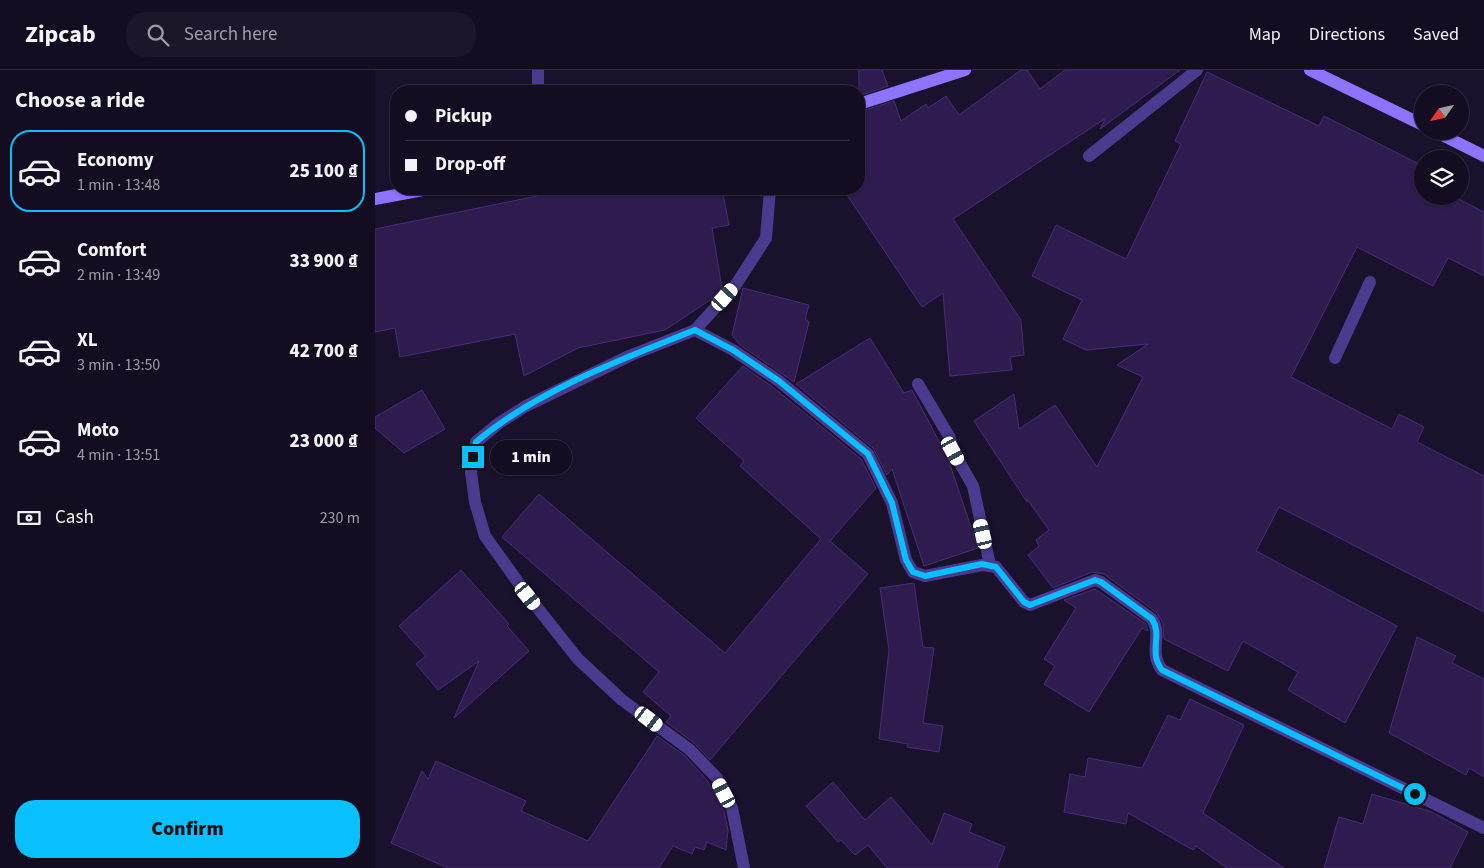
<!DOCTYPE html>
<html lang="en">
<head>
<meta charset="utf-8">
<style>
	:root { --surface:#140d22; --page:#1d162a; --text:#f1f3f6; --muted:#9d9ca5; --line:#332d40; --accent:#09c0ff }
	body { margin:0; font-family:"Source Sans 3",sans-serif; background:var(--page); color:var(--text); height:100vh; display:flex; flex-direction:column; font-size:19px; white-space:nowrap }
	* { box-sizing:border-box; margin:0 }
	p { font-size:16px; color:var(--muted) }
	.icon { flex:none; width:28px; height:28px; fill:none; stroke:currentColor; stroke-width:2; stroke-linecap:round; stroke-linejoin:round }
	.map { position:relative; flex:1; overflow:hidden }
	.panel { display:flex; flex-direction:column; background:var(--surface); width:375px }
	.panel>* { flex:none }
	.guide { position:absolute; left:15px; top:15px; width:475px; height:110px; border-radius:20px; box-shadow:0 1px 4px #0004,0 0 0 1px var(--line); display:grid; align-content:center; height:110px; padding:0 15px; background:var(--surface) }
	.needle { width:32px; rotate:236deg }
	.buttons { position:absolute; left:1039px; top:15px; display:grid; gap:10px }
	.buttons a { display:grid; place-items:center; width:55px; height:55px; border-radius:50%; background:var(--surface); box-shadow:0 1px 4px #0004,0 0 0 1px var(--line); font-size:25px }
	.end { position:absolute; width:22px; height:22px; margin:-11px; border:6px solid #09c0ff; background:#111; box-shadow:0 0 0 2px #111 }
	.from { border-radius:50% }
	.bubble { position:absolute; height:35px; border-radius:18px; background:var(--surface); box-shadow:0 1px 4px #0004,0 0 0 1px var(--line); font-size:16px; font-weight:800; line-height:35px; text-align:center }
	.car { position:absolute; width:15px; height:30px; margin:-15px -8px; border-radius:6px; box-shadow:0 0 4px 1px #0007; background:linear-gradient(#fff 24%,#345 0 40%,#fff 0 76%,#345 0 86%,#fff 0) }
	.guide b { display:flex; align-items:center; gap:18px; height:48px; font-size:19px }
	.guide b+b { border-top:1px solid var(--line) }
	.guide i { width:12px; height:12px; background:var(--text) }
	ul { padding:0; list-style:none }
	li { display:flex; align-items:center; gap:15px; height:82px; margin:0 10px 8px; padding:0 5px; border:2px solid transparent; border-radius:20px }
	li div { flex:1 }
	li b { display:block; font-size:19px }
	li em { font-style:normal; font-weight:800 }
	li.selected { border-color:var(--accent) }
	li>.icon { width:45px; height:45px; stroke-width:1.5 }
	h2 { padding:0 15px; font-size:22px; line-height:60px }
	.pay { display:flex; align-items:center; gap:12px; height:55px; padding:0 15px; font-size:19px }
	.pay p { margin-inline-start:auto }
	.action { display:flex; gap:10px; margin-top:auto; padding:10px 15px }
	.action a { flex:1; height:58px; border-radius:20px; background:var(--accent); color:#111; font-size:20px; font-weight:800; line-height:58px; text-align:center }
	header { display:flex; align-items:center; gap:30px; box-sizing:border-box; height:70px; padding:0 25px; background:var(--surface); border-bottom:1px solid var(--line) }
	header strong { font-size:24px }
	nav { display:flex; gap:28px; margin-inline-start:auto; font-size:18px }
	.search { width:350px; height:45px; background:var(--page); display:flex; align-items:center; gap:12px; box-sizing:border-box; padding:0 18px; border-radius:20px; color:var(--muted); font-size:19px }
	main { display:flex; flex:1; min-height:0 }
	.map>svg:first-child { display:block }
</style>
</head>
<body>
<header>
<strong>Zipcab</strong>
<div class="search"><svg class="icon" aria-label="search" viewBox="0 0 24 24"><circle cx="10" cy="10" r="6"/><path d="M15 15l6 6"/></svg>Search here</div>
<nav><a>Map</a><a>Directions</a><a>Saved</a></nav>
</header>
<main>
<section class="panel">
<h2>Choose a ride</h2>
<ul>
<li class="selected"><svg class="icon" aria-label="car" viewBox="0 0 24 24"><path d="M5 17H2v-5l4-1 3-4h7l3 4 3 1v5h-3M9 17h6M6 11h13"/><circle cx="7" cy="17" r="2"/><circle cx="17" cy="17" r="2"/></svg><div><b>Economy</b><p>1 min · 13:48</p></div><em>25 100 ₫</em></li>
<li><svg class="icon" aria-label="car" viewBox="0 0 24 24"><path d="M5 17H2v-5l4-1 3-4h7l3 4 3 1v5h-3M9 17h6M6 11h13"/><circle cx="7" cy="17" r="2"/><circle cx="17" cy="17" r="2"/></svg><div><b>Comfort</b><p>2 min · 13:49</p></div><em>33 900 ₫</em></li>
<li><svg class="icon" aria-label="car" viewBox="0 0 24 24"><path d="M5 17H2v-5l4-1 3-4h7l3 4 3 1v5h-3M9 17h6M6 11h13"/><circle cx="7" cy="17" r="2"/><circle cx="17" cy="17" r="2"/></svg><div><b>XL</b><p>3 min · 13:50</p></div><em>42 700 ₫</em></li>
<li><svg class="icon" aria-label="car" viewBox="0 0 24 24"><path d="M5 17H2v-5l4-1 3-4h7l3 4 3 1v5h-3M9 17h6M6 11h13"/><circle cx="7" cy="17" r="2"/><circle cx="17" cy="17" r="2"/></svg><div><b>Moto</b><p>4 min · 13:51</p></div><em>23 000 ₫</em></li>
</ul>
<div class="pay"><svg class="icon" aria-label="cash" viewBox="0 0 24 24"><path d="M3 7h18v10H3z"/><circle cx="12" cy="12" r="2"/></svg>Cash<p>230 m</p></div>
<div class="action"><a>Confirm</a></div>
</section>
<div class="map">
<svg width="1109" height="798" viewBox="0 0 1109 798">
	<rect width="100%" height="100%" fill="#1a112d"/>
	<g fill="#2e1c4f" stroke="#492d7c">
		<polygon points="484,0 507,0 513,16 484,26"/>
		<polygon points="646,0 652,0 665,19 690,0 805,0 725,59 731,48 578,149 646,250 649,285 635,287 637,300 575,306 568,223 547,237 468,119 484,119 484,42 519,31 526,51 551,34 553,38 571,26 584,45"/>
		<polygon points="832,2 944,56 949,46 1048,96 1048,126 1078,126 1109,142 1109,206 1073,188 1058,216 982,177 916,307 1017,359 1024,344 1049,357 1042,372 1109,406 1109,542 904,437 881,481 1022,556 970,653 913,620 923,602 868,571 853,601 789,569 788,553 782,543 729,504 717,502 678,518 653,485 664,476 661,470 674,460 652,429 652,432 599,351 639,324 644,359 680,335 722,397 768,307 742,295 773,274 711,280 688,269 707,230 657,206 681,155 751,189 806,74 800,71"/>
		<polygon points="197,119 347,119 354,155 337,158 347,218 338,228 290,260 203,278 149,306 140,264 25,287 20,258 0,262 0,159"/>
		<polygon points="368,218 434,235 430,249 434,252 419,312 365,275 357,265"/>
		<polygon points="495,268 529,323 537,320 565,373 567,371 603,478 549,496 517,399 512,405 498,378 421,314"/>
		<polygon points="368,296 399,318 486,389 501,418 455,471 493,504 335,690 319,673 291,652 296,646 268,622 284,602 127,467 164,424 350,583 446,469 365,396 369,391 321,348"/>
		<polygon points="47,320 70,359 29,383 0,358 0,347"/>
		<polygon points="86,500 134,554 132,556 154,581 79,648 104,591 63,620 41,594 51,586 24,556"/>
		<polygon points="539,513 548,577 559,578 548,653 568,656 564,682 532,677 533,674 504,669 514,580 505,518"/>
		<polygon points="720,519 771,554 773,561 767,558 714,642 669,614 680,596 669,589 701,538 689,530"/>
		<polygon points="1042,567 1081,586 1077,593 1109,609 1109,707 1094,698 1091,705 1014,663"/>
		<polygon points="815,629 869,655 828,743 909,798 852,798 821,776 818,780 753,743 751,754 689,742 695,704 710,707 713,688 767,698 793,645 805,650"/>
		<polygon points="282,666 309,685 332,710 349,741 353,760 351,780 332,772 329,780 320,777 317,784 298,776 284,798 73,798 16,773 47,701 53,709 61,691 151,731 146,741 213,771"/>
		<polygon points="458,712 490,750 516,727 557,775 569,743 597,754 594,762 630,777 622,798 512,798 493,775 480,785 466,770 463,772 431,736"/>
		<polygon points="997,724 1057,742 1093,762 1075,798 949,798 964,747 988,754"/>
	</g>
	<g fill="none" stroke-linecap="round" stroke-linejoin="round">
		<g stroke="#4b3b8e" stroke-width="12">
			<polyline points="714,86 822,0"/>
			<polyline points="960,288 995,212"/>
			<polyline points="543,314 575,368 578,381 598,416 615,495"/>
		</g>
		<g stroke="#4b3b8e" stroke-width="12">
			<polyline points="163,0 163,21"/>
			<path d="M320,260L358,280L404,311L493,384L517,433L531,490L538,502L550,506L607,495L621,497L649,532L655,535L720,510L726,512L777,549C788,565 773,582 787,600L1109,758"/>
			<polyline points="369,798 357,738 342,708 314,679 247,630 203,589 153,526 110,466 100,432 96,402 101,372 124,353 151,336 254,286 320,260 360,216 391,168 395,119"/>
		</g>
		<g stroke="#8d74ff" stroke-width="12">
			<polyline points="935,0 1048,55"/>
			<polyline points="484,34 590,0"/>
			<polyline points="1059,61 1109,86"/>
			<polyline points="0,129 53,119"/>
		</g>
	</g>
	<g fill="none" stroke-linecap="round" stroke-linejoin="round">
		<path stroke="#09c0ff" stroke-width="6" d="M98,387L101,372C161,321 247,289 320,260L358,280L404,311L493,384L517,433L531,490L538,502L550,506L607,494L621,497L649,532L655,535L720,510L726,512L777,549C788,566 773,582 787,600L1040,724"/>
	</g>
</svg>
<div class="buttons">
<a><svg class="needle" viewBox="-14 -14 28 28"><path d="M0-13l5 13h-10z" fill="#e53935"/><path d="M0 13l5-13h-10z" fill="#9d9ca5"/></svg></a>
<a><svg class="icon" aria-label="layers" viewBox="0 0 24 24"><path d="M12 4l9 5-9 5-9-5zM3 14l9 5 9-5"/></svg></a>
</div>
<i class="end from" style="left:1040px;top:724px"></i>
<i class="end" style="left:98px;top:387px"></i>
<div class="bubble" style="left:115px;top:370px;width:82px">1 min</div>
<i class="car" style="left:350px;top:227px;rotate:42deg"></i>
<i class="car" style="left:578px;top:381px;rotate:151deg"></i>
<i class="car" style="left:608px;top:464px;rotate:347deg"></i>
<i class="car" style="left:153px;top:526px;rotate:141deg"></i>
<i class="car" style="left:274px;top:649px;rotate:127deg"></i>
<i class="car" style="left:349px;top:723px;rotate:332deg"></i>
<div class="guide">
<b><i class="from"></i>Pickup</b>
<b><i></i>Drop-off</b>
</div>
</div>
</main>
</body>
</html>
